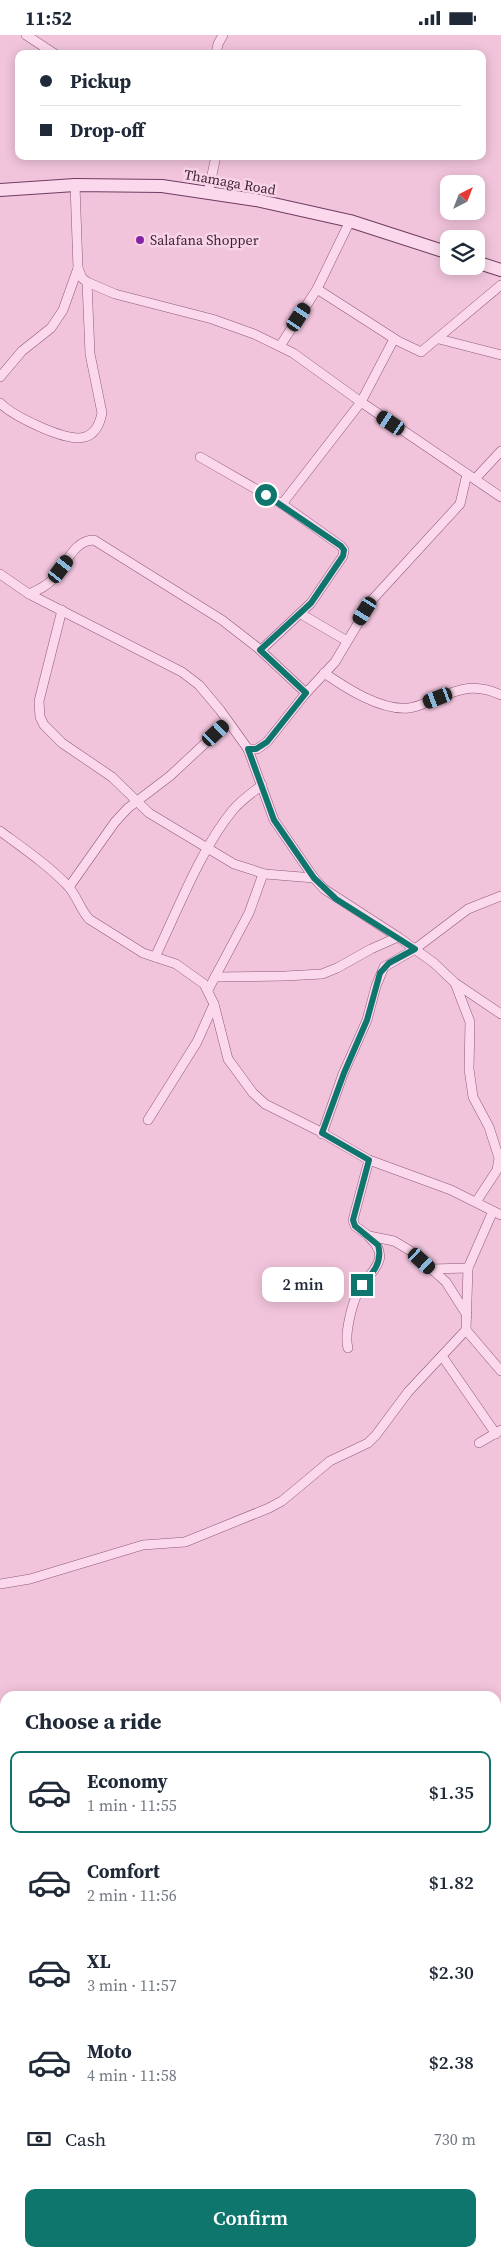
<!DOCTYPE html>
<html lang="en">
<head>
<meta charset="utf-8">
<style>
	:root { --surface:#fff; --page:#f2f2f3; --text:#1f2937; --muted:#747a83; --line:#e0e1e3; --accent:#0f766e }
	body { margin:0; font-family:"Source Serif 4",serif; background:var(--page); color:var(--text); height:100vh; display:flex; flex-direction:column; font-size:19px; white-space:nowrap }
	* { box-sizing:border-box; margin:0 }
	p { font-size:16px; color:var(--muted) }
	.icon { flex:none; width:28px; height:28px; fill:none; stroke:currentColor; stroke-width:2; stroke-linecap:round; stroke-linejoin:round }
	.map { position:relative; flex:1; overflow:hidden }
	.details { position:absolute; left:0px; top:1656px; width:501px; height:566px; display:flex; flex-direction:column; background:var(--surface); border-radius:15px 15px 0 0; box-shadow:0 2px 12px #0003 }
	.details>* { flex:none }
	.hud { position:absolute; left:15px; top:15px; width:471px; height:110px; border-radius:10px; box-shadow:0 2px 12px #0003; display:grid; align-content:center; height:110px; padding:0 25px; background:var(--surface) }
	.needle { width:32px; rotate:42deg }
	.buttons { position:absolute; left:440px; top:140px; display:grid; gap:10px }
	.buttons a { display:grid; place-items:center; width:45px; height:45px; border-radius:10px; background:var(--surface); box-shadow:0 2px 12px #0003; font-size:25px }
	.end { position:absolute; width:22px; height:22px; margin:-11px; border:6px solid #0f766e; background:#fff; box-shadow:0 0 0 2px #fff }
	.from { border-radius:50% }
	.bubble { position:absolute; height:35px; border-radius:10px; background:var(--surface); box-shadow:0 2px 12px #0003; font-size:16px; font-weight:600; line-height:35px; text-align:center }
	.car { position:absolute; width:15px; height:30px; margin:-15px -8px; border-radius:6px; box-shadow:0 0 4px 1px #0007; background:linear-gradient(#222 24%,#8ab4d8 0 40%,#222 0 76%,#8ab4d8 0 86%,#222 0) }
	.hud b { display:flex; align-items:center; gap:18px; height:48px; font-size:19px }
	.hud b+b { border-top:1px solid var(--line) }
	.hud i { width:12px; height:12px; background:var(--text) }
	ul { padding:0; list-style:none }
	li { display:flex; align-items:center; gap:15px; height:82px; margin:0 10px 8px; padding:0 15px; border:2px solid transparent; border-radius:10px }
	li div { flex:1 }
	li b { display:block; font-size:19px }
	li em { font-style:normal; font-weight:600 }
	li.active { border-color:var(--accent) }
	li>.icon { width:45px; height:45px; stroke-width:1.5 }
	h2 { padding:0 25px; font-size:22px; line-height:60px }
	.pay { display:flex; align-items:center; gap:12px; height:55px; padding:0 25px; font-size:19px }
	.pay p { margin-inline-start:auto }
	.primary-button { display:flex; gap:10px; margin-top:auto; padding:10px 25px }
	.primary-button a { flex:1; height:58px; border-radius:10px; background:var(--accent); color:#fff; font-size:20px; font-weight:600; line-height:58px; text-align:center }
	.status { display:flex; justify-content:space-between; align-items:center; height:35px; padding:0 25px; background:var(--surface); direction:ltr }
	.status svg { height:14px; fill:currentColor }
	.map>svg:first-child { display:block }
</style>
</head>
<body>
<div class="status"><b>11:52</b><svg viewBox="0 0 49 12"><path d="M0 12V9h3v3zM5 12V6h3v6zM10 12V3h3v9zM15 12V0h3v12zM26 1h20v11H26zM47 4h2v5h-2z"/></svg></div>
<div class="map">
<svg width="501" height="2222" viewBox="0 0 501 2222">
	<rect width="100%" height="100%" fill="#f1c4dc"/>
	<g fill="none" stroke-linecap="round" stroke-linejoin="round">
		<g stroke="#8e597e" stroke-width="10">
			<g id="minor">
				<polyline points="26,0 55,19"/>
				<polyline points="216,19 218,9 223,0"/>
				<polyline points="75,150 78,233 82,243 87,247 115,259 212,284 254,299 293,318 361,367 501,462"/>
				<polyline points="208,158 216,121"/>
				<polyline points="317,254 398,306 421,317 501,250"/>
				<polyline points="439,304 501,320"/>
				<polyline points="280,311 317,254 350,186"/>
				<polyline points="0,342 22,316 51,293 63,275 78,233"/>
				<path d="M0,368C13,381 67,408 85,402C95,399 100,388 102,378L90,319L87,247"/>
				<polyline points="200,422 282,469 341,511 344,515 343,521 311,568 261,615"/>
				<polyline points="475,444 501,416"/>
				<polyline points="282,469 361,367 394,304"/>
				<polyline points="0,539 29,559 182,637 199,650 220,675 248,714 274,785 314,843 324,854 398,902 434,928 455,948 501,979"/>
				<path d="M29,559C38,555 47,551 53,544C66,531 73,505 94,505L222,585L258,613L306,658"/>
				<polyline points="62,575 39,666 40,682 44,690 62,708 112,742 149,778 234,829 265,839 314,843"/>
				<polyline points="301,579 347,606"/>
				<path d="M324,638C346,653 381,676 409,673C416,672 421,670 427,667C456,656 471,646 501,660"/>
				<polyline points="248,714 257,714 267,707 306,658 335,627 372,565 460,469 467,439"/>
				<path d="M0,796C23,813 48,830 68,851C77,861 80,874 89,884L143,918L176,929L204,949L214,969L228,1024L253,1058L265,1069L319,1096L369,1125L451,1155L501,1180"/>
				<polyline points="69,852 115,787 128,773 170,741 228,687"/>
				<path d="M155,922C177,877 201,813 233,775C241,765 252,758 262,750"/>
				<polyline points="215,942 285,941 322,939 337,933 371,914 398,902"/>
				<polyline points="455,948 470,987 469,1034 473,1062 489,1092 499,1123 497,1135 476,1167"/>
				<polyline points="208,955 249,878 263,839"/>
				<polyline points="148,1085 197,1007 214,969"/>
				<polyline points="322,1099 343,1039 367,985 376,951 384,932 415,914 468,874 501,861"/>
				<polyline points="369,1125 353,1185 355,1191 369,1201 394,1206 414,1218 446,1247 467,1280"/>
				<polyline points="431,1234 468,1233"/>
				<polyline points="466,1295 501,1336"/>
				<path d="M348,1313C344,1300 352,1269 358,1257C369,1236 394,1225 369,1202"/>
				<polyline points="442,1321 496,1399"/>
				<polyline points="479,1408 501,1395"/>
				<polyline points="0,1549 30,1544 143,1510 185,1507 269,1473 282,1466 330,1426 368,1408 376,1400 408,1357 466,1295 468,1233 493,1176"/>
				<polyline points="0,1852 5,1850"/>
				<polyline points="496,1882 501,1882"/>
			</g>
		</g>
		<g stroke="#8e597e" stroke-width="12">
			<g id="tertiary">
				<polyline points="0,2015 5,2027"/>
				<polyline points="129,2218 132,2222"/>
			</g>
		</g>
		<g stroke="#703c62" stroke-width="14">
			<g id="secondary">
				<polyline points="0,155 75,150 162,151 256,165 350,186 449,218"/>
				<polyline points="476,227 501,235"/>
			</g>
		</g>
		<use href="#minor" stroke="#fbd8eb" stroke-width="9"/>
		<use href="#tertiary" stroke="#fbd8eb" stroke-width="11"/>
		<use href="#secondary" stroke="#fbd8eb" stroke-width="12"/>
	</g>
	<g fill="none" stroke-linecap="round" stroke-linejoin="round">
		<path stroke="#0f766e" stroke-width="6" d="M266,460L341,511L344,515L343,521L311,568L260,615L306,658L267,707L256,714H248L274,785L314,843L336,864L415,914L389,928L380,938L367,985L344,1038L322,1098L369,1125L353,1185L355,1191L378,1210C383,1227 373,1238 362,1250"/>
	</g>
	<circle fill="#8324a2" stroke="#f8d4e7" stroke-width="2" cx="140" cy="205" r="5"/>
	<g text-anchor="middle" stroke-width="5" stroke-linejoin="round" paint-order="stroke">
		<g font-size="14" fill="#3d1e35" stroke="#f8d4e7">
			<text transform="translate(230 147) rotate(10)" y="5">Thamaga Road</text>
		</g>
		<g font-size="14" fill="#3d1e35" stroke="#f8d4e7" text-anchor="start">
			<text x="150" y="210">Salafana Shopper</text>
		</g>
	</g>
</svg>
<div class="buttons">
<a><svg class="needle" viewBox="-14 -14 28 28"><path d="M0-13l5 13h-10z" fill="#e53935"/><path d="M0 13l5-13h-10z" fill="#747a83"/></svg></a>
<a><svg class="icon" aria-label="layers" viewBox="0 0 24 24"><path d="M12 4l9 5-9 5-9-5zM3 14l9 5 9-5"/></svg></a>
</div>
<i class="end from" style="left:266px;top:460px"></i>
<i class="end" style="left:362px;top:1250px"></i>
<div class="bubble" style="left:262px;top:1232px;width:82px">2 min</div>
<i class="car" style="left:299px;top:282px;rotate:33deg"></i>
<i class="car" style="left:391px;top:388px;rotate:304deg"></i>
<i class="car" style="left:61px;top:534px;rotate:37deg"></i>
<i class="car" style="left:365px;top:576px;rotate:212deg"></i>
<i class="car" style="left:438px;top:663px;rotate:249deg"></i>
<i class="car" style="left:216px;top:698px;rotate:47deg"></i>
<i class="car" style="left:422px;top:1226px;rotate:132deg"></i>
<div class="hud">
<b><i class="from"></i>Pickup</b>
<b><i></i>Drop-off</b>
</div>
<section class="details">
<h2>Choose a ride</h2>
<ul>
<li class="active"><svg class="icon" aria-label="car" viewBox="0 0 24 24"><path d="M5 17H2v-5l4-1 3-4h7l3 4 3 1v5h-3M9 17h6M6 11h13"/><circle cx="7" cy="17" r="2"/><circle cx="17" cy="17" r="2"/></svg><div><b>Economy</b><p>1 min · 11:55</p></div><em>$1.35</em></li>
<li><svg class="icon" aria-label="car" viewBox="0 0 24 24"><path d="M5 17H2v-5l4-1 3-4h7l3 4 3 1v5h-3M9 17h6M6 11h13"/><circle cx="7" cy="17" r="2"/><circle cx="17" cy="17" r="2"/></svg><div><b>Comfort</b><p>2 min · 11:56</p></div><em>$1.82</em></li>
<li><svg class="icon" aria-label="car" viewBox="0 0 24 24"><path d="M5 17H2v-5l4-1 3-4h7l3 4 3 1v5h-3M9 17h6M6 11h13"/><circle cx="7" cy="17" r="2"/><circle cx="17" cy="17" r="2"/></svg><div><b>XL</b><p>3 min · 11:57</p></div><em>$2.30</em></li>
<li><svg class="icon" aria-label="car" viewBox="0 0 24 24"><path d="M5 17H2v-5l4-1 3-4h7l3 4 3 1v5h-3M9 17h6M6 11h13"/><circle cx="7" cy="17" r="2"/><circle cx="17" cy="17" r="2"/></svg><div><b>Moto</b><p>4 min · 11:58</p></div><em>$2.38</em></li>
</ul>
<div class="pay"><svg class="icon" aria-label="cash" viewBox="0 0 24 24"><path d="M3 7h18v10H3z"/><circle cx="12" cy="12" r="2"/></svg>Cash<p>730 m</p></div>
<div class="primary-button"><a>Confirm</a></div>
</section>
</div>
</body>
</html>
